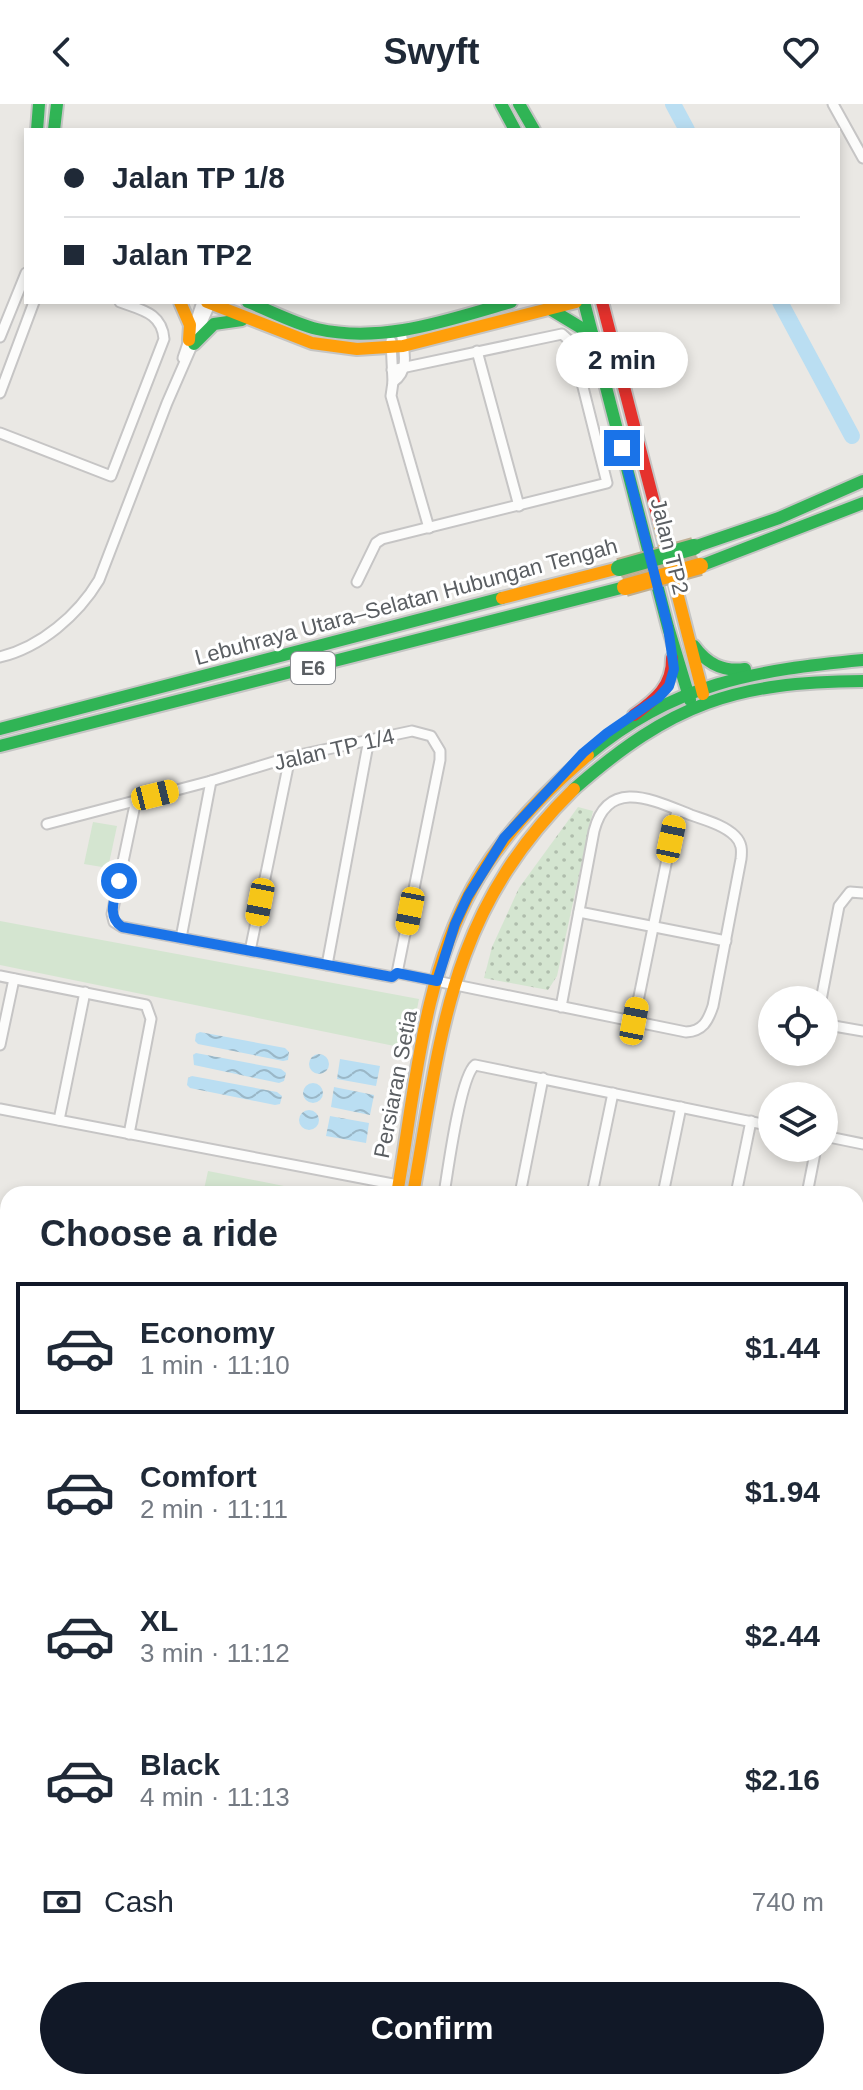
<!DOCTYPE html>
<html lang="en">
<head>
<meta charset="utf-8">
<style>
	:root { --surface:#fff; --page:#f6f6f7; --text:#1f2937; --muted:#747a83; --line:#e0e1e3; --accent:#111827 }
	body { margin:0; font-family:Helvetica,sans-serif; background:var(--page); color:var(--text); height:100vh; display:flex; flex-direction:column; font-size:30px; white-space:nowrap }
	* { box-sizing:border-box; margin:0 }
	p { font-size:26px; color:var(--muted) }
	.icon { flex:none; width:44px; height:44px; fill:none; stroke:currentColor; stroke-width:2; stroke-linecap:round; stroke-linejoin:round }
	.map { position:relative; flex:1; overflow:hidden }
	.sheet { position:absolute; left:0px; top:1082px; width:864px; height:904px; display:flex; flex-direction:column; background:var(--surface); border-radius:24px 24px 0 0; box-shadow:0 4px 12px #0003 }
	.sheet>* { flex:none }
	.banner { position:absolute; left:24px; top:24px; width:816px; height:176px; border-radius:0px; box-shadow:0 4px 12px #0003; display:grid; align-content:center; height:176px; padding:0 40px; background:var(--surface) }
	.controls { position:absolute; left:758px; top:882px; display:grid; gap:16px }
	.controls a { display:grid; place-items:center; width:80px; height:80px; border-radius:50%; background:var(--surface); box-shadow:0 4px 12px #0003; font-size:40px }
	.end { position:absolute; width:36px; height:36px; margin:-18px; border:10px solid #1a73e8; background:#fff; box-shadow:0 0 0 4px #fff }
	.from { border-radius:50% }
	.bubble { position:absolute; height:56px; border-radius:28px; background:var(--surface); box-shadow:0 4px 12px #0003; font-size:26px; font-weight:600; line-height:56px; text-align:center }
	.car { position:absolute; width:24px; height:48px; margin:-24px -12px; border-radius:10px; box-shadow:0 0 6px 2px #0007; background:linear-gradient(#f5c518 24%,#345 0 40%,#f5c518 0 76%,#345 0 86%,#f5c518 0) }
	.banner b { display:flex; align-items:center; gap:28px; height:76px; font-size:30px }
	.banner b+b { border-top:2px solid var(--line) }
	.banner i { width:20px; height:20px; background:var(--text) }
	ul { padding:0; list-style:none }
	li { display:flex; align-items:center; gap:24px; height:132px; margin:0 16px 12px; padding:0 24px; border:4px solid transparent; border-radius:0px }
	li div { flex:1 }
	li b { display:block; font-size:30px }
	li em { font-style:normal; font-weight:600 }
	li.current { border-color:var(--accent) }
	li>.icon { width:72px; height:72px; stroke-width:1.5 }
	h2 { padding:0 40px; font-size:36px; line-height:96px }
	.pay { display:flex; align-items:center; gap:20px; height:88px; padding:0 40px; font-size:30px }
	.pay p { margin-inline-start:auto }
	.primary-button { display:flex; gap:16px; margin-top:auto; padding:16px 40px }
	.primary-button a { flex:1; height:92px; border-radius:48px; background:var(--accent); color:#fff; font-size:32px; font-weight:600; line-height:92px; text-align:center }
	header { display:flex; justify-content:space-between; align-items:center; height:104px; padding:0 40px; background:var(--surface); font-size:36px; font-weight:600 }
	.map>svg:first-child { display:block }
</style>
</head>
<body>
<header><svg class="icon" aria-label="back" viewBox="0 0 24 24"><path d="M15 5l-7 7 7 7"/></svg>Swyft<svg class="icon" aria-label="heart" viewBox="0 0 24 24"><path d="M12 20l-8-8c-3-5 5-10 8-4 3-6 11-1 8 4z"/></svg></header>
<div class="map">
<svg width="863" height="1986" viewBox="0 0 863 1986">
	<defs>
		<pattern id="park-dots" width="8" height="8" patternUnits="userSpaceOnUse" patternTransform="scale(2)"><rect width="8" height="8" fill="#d4e5d0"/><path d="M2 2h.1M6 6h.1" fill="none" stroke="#afbdac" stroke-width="1.8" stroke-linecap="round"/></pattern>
		<pattern id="water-waves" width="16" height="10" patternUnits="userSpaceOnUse" patternTransform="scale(2)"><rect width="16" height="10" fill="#badef2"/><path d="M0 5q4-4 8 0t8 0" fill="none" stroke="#9ab7c7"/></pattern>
	</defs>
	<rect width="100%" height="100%" fill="#eae8e4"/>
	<g fill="#d4e5d0">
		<polygon points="93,718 117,722 108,764 84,760"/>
		<polygon points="0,817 419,895 409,945 0,861"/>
		<polygon points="208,1067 324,1090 203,1090"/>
	</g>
	<g fill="url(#park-dots)">
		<polygon points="578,703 593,707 557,872 548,886 484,874 492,843 519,784"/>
		<polygon points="856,1297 863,1298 863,1655 856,1653"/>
		<polygon points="0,1827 8,1829 8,1978 76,1978 74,1986 0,1986"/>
	</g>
	<g fill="url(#water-waves)">
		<polygon points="200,928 285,944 289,948 288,956 283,957 198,940 195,937 196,930"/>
		<polygon points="196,949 281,965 286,969 284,977 279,979 194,961 193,951"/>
		<circle cx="319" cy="960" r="10"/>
		<polygon points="340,955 380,962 376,982 337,975"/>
		<polygon points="192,972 277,988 282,992 280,1000 275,1001 190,984 187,981 188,974"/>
		<circle cx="313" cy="989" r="10"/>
		<polygon points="334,983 374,991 370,1011 331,1003"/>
		<circle cx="309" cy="1016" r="10"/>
		<polygon points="330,1012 369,1019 366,1039 326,1032"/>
	</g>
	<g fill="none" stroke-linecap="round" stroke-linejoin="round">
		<g stroke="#badef2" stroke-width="16">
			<polyline points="673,0 687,26"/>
			<polyline points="780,198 852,332"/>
		</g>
		<g stroke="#c6c5c5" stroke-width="13">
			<g id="street">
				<polyline points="833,0 863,54"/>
				<polyline points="0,233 26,169"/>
				<polyline points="391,237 393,278 391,292 429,424"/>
				<polyline points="477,247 519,402"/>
				<polyline points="183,254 202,198"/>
				<path d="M393,278C410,267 404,246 401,228"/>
				<polyline points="0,289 34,198"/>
				<path d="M0,329L111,372L164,235C162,209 142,206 120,198"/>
				<polyline points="357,478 376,439 382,435 607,379 572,239 562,230 392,266"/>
				<path d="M0,553C41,543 78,511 99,476L167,299L211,198"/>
				<path d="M136,696L112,810L114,818L122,823L392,873L397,869L686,928C703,927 708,917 713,902L741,755C742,746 742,739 735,732C724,721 705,716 691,711C655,697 608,672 594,727L561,903"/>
				<polyline points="47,720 211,677 290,653 412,627 431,632 440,647 440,656 397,869"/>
				<polyline points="579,808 726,837"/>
				<polyline points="181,834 211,677"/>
				<polyline points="250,847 290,653"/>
				<polyline points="327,861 369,635"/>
				<polyline points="0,872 146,901 151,915 129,1030"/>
				<polyline points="821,896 839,802 850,788 863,789"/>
				<polyline points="824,915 828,921 863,927"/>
				<polyline points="634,917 677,706"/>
				<polyline points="0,941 14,875"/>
				<polyline points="0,1005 398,1081"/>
				<polyline points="59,1016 85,888"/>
				<polyline points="824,1032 863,1040"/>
				<path d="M444,1090C448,1066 460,973 475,961L772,1022"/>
				<polyline points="520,1090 543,974"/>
				<polyline points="592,1090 613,989"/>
				<polyline points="663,1090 681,1003"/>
				<polyline points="736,1090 751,1017"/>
				<polyline points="807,1090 816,1044"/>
				<polyline points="860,1183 863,1172"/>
				<polyline points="856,1260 863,1261"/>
				<polyline points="0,1357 8,1361"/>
				<polyline points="0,1516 8,1474"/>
				<polyline points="856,1732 863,1733"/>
				<polyline points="0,1734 8,1736"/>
				<polyline points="0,1816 8,1818"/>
				<polyline points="119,1978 134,1986"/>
				<polyline points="188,1986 189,1978"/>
				<polyline points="276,1986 277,1978"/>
				<polyline points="358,1986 359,1978"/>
				<polyline points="441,1986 443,1978"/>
				<polyline points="528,1986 529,1978"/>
				<polyline points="618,1986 619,1978"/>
				<polyline points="713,1986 715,1978"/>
				<polyline points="804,1986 805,1978"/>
			</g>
		</g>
		<g stroke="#c5c5c4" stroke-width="16">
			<g id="fast">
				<polyline points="501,0 515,26"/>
				<polyline points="519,0 534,26"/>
				<polyline points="37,26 39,0"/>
				<polyline points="54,26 57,0"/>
				<path d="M248,198C271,207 293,219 317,225C383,240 448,216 511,198"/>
				<polyline points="584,198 668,523 690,596"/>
				<polyline points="550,205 593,231"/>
				<polyline points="194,240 214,220 242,216"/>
				<polyline points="694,443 779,414 863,377"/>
				<polyline points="700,462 863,399"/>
				<path d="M694,542C707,560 723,568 745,565"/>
				<polyline points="0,625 502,494"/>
				<polyline points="0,642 625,483"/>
				<path d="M588,651C673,579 757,566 863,556"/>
				<path d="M574,685C672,599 734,578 863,577"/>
				<polyline points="856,1281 863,1282"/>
				<polyline points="0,1309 8,1312"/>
				<polyline points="0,1331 8,1334"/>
				<polyline points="856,1681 863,1682"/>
			</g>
		</g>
		<g stroke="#c5c5c4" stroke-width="16">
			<g id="slow">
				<polyline points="180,198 190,221 189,236"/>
				<polyline points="207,198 312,239 357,245 403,242 576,198"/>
				<polyline points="659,418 703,590"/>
				<polyline points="502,494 619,464"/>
				<path d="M397,1090C415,989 422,875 473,783C502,731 543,689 588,651"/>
				<path d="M413,1090C442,927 449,808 574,685"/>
				<polyline points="82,1986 83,1978"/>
			</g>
		</g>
		<g stroke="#c5c5c4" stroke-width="16">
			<g id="jam">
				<polyline points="602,198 659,418"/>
				<path d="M634,611C655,596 673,582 672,554"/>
				<polyline points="856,1702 863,1704"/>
			</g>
		</g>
		<use href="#street" stroke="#fcfcfb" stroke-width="9"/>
		<use href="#fast" stroke="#30b455" stroke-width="12"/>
		<use href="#slow" stroke="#ff9f0a" stroke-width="12"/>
		<use href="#jam" stroke="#e5322d" stroke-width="12"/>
		<g stroke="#bfaf94" stroke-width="20" stroke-linecap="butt">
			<polyline id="fast-bridge" points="619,464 694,443"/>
		</g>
		<g stroke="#bfaf94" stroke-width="20" stroke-linecap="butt">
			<polyline id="slow-bridge" points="625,483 700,462"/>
		</g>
		<use href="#fast-bridge" stroke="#30b455" stroke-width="16"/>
		<use href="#slow-bridge" stroke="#ff9f0a" stroke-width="16"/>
	</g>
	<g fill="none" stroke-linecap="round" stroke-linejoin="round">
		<path stroke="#1a73e8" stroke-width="10" d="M119,777C115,794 106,812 122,823L392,873L397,869L437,877L455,820L468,792L504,734L583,649L607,629L658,594L669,582L674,565L668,523L622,344"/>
	</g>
	<g text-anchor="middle" stroke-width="6" stroke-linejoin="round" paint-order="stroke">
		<rect fill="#fff" stroke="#8c8e91" stroke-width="2" x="291" y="548" width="44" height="32" rx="6"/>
		<g font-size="20" font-weight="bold" fill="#5a5e62">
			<text x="313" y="571">E6</text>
		</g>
		<g font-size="22" fill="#5a5e62" stroke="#fff">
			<text transform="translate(670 442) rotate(76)" y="8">Jalan TP2</text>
			<text transform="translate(406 497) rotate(-15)" y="8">Lebuhraya Utara–Selatan Hubungan Tengah</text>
			<text transform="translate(334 645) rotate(-13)" y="8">Jalan TP 1/4</text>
			<text transform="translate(395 980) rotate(-79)" y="8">Persiaran Setia</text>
		</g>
	</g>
</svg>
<div class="controls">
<a><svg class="icon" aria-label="locate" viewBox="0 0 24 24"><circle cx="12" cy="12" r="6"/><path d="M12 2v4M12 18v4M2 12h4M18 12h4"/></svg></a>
<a><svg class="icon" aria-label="layers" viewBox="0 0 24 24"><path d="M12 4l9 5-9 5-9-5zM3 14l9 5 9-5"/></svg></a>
</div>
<i class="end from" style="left:119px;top:777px"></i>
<i class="end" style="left:622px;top:344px"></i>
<div class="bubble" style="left:556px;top:228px;width:132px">2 min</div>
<i class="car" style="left:155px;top:691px;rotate:76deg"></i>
<i class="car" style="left:671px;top:735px;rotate:12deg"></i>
<i class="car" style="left:260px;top:798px;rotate:191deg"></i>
<i class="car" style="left:410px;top:807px;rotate:191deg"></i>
<i class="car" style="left:634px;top:917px;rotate:11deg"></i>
<div class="banner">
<b><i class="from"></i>Jalan TP 1/8</b>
<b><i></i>Jalan TP2</b>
</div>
<section class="sheet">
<h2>Choose a ride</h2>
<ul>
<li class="current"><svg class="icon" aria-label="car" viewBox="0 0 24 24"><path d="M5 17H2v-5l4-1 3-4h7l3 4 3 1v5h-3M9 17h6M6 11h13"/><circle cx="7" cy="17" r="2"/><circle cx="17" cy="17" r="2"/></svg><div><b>Economy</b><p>1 min · 11:10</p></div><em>$1.44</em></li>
<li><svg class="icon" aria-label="car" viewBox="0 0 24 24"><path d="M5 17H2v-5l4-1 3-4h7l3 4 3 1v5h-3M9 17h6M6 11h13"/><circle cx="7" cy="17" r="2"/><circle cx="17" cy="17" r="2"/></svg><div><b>Comfort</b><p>2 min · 11:11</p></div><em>$1.94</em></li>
<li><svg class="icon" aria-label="car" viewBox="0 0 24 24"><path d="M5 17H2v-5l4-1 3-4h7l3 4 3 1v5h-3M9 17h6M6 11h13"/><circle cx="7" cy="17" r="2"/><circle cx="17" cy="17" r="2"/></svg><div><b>XL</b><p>3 min · 11:12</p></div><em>$2.44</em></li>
<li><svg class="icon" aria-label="car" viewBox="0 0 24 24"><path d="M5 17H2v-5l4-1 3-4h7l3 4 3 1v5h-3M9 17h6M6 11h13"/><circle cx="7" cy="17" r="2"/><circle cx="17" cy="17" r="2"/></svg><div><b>Black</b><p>4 min · 11:13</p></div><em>$2.16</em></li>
</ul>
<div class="pay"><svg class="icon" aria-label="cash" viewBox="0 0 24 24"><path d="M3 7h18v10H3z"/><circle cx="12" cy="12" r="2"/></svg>Cash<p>740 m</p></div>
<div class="primary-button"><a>Confirm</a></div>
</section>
</div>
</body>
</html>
